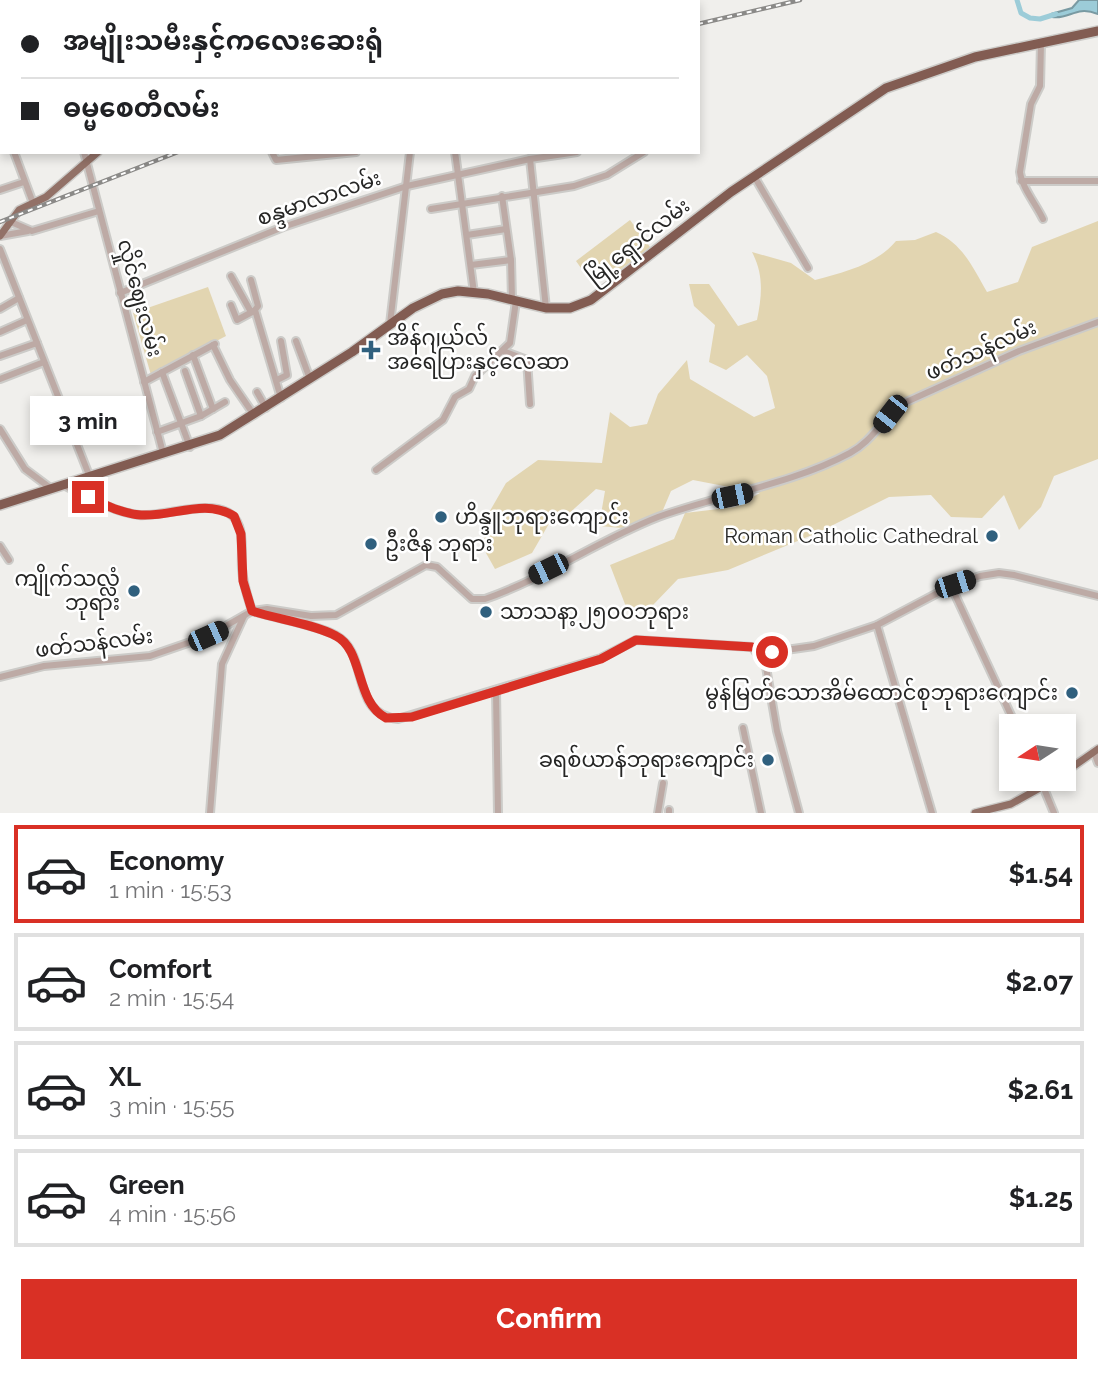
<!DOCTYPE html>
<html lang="en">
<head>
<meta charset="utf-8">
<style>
	:root { --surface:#fff; --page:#f2f2f2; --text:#202124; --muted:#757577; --line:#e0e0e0; --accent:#d93025 }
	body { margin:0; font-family:Raleway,"Noto Sans Myanmar",sans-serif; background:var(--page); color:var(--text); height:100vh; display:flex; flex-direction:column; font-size:26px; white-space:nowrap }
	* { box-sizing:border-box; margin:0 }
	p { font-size:23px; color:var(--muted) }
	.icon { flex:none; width:38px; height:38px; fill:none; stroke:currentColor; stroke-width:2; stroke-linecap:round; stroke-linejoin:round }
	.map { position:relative; height:813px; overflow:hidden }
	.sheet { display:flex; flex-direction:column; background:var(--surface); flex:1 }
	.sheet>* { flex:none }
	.top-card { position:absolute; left:0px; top:0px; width:700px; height:154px; box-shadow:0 4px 10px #0003; display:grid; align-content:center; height:154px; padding:0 21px; background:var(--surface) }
	.needle { width:46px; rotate:258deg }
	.tools { position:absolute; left:999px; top:714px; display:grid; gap:14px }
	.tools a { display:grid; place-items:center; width:77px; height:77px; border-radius:0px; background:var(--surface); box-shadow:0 4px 10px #0003; font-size:35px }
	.end { position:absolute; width:32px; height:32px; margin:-16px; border:9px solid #d93025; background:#fff; box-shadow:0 0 0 4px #fff }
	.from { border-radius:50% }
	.bubble { position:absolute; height:49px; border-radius:0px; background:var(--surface); box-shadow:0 4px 10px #0003; font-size:23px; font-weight:700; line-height:49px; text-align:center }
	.car { position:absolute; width:21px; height:42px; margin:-21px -10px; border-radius:9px; box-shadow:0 0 5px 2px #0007; background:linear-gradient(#222 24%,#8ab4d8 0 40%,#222 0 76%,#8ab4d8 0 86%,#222 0) }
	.top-card b { display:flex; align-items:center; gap:24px; height:66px; font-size:26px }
	.top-card b+b { border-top:2px solid var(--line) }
	.top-card i { width:18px; height:18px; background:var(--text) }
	ul { padding:12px 0 0; list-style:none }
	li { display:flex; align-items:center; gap:21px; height:98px; margin:0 14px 10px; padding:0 7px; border:4px solid var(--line); border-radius:0px }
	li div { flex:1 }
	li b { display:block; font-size:26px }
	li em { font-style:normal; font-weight:700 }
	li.on { border-color:var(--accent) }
	li>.icon { width:63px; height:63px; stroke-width:1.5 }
	.button { display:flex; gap:14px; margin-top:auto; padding:14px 21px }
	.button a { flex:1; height:80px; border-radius:0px; background:var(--accent); color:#fff; font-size:28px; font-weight:700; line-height:80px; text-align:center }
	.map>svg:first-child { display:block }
</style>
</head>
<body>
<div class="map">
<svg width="1098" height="813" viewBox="0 0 1098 813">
	<rect width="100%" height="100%" fill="#f0efec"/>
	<g fill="#e2d5b1">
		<polygon points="630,220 650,247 612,276 604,266 588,278 576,261"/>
		<path d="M1098,221V459L1054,476L1041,507L1019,530L1004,495L982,518L951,517L931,495L889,497L817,533L728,570L678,579L653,605L628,612L610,565L674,539L685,513L735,507L760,493L693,480L671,491L660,517L622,528L599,526L605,491L596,489L565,517L554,515L532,553L495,569L486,553L483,523L506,483L538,460L602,463L610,412L630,427L647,424L658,394L687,360L690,379L754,417L775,408L767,376L747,355L726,370L709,362L715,325L694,306L689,284H709L738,326L757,320C762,295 764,275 752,252L791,263L815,280C844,272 876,265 896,241L915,240L936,232C963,244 973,268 987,292L1018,282L1032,247Z"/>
		<polygon points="208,287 226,336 151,375 133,313"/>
	</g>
	<path fill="#9cccd8" stroke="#799aa2" stroke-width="2" d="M1079,0H1098V14C1075,5 1070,20 1052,17L1051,14L1072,8Z"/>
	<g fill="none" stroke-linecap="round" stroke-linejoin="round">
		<polyline stroke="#9cccd8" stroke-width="5" points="1017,0 1021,13 1030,18 1040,19 1056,14"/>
		<g stroke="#cccbc8" stroke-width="10">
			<g id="minor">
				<polyline points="45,0 45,2"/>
				<polyline points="164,0 164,2"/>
				<polyline points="246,0 248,2"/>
				<polyline points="323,2 329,0"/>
				<polyline points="393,2 393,0"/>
				<polyline points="425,2 426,0"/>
				<polyline points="559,2 561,0"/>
				<polyline points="605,2 619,0"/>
				<polyline points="0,19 2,18"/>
				<path d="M1041,43L1040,86L1031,104L1020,172C1022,188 1036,204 1043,219"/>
				<polyline points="0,85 2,85"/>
				<polyline points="0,109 2,114"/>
				<polyline points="14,152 33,203"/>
				<polyline points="84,152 163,453"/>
				<polyline points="272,152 276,160 356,152"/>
				<polyline points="455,152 474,293"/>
				<polyline points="530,159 546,308"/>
				<polyline points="754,176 808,268"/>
				<polyline points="1021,181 1098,181"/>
				<polyline points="0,190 24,182"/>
				<polyline points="502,196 511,260 512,300"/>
				<polyline points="431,209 574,186 607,175 644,152"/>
				<polyline points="11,222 32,231 99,211"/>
				<polyline points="467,235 506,229"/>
				<polyline points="0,236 28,231"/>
				<polyline points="0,249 89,475"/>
				<polyline points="471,265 511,260"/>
				<polyline points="231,276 251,312"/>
				<polyline points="251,280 258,306 255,310 281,398"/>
				<polyline points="120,293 283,227 407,186 530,159 577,152"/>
				<polyline points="231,305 237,320 254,311"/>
				<polyline points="0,309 19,298"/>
				<polyline points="390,324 410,152"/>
				<polyline points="0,332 27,320"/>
				<polyline points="296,341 310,379"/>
				<polyline points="213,345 230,380 254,415"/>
				<polyline points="503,351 527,360 530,404"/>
				<polyline points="193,355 213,409"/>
				<polyline points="0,356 37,343"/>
				<polyline points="185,371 201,416"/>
				<polyline points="162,372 190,447"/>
				<polyline points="0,379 44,362"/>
				<polyline points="277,380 287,375 281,341"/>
				<polyline points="144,382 215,344"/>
				<polyline points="257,392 266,408"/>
				<polyline points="0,429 25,469 49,487"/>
				<polyline points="157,432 201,416 225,402"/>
				<polyline points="376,470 443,420 455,397 469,389 475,376 510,343 516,301"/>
				<path d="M63,485C87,496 112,512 139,515C165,518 227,491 239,526C244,539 241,556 242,569C243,584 248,598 252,611C274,618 318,625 337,636C370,655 349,714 398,719L601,658L636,640L752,647L772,652L814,646L877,625L951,586L980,576L999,573L1014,575L1098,596"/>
				<polyline points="0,546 9,560"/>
				<polyline points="951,586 1016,726"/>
				<polyline points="877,625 932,813"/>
				<polyline points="753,648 766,667 777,731 799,813"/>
				<path d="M0,677L44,666L150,656L208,636L252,611L267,609L311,616L336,615L426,565L437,567L472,599H485C545,578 599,540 658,517C721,494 790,485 850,453C873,441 883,417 904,403L1019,351L1098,322"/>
				<polyline points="496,691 498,813"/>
				<polyline points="743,728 761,813"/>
				<polyline points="1094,752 1098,763"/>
				<polyline points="1040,779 1054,813"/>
				<polyline points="210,813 222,664 244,616"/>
				<polyline points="658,813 663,783"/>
				<polyline points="669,813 669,810"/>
			</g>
		</g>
		<g stroke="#cccbc8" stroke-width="10">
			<g id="major">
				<polyline points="194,2 195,0"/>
				<polyline points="0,236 19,210 46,197 98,152"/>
				<polyline points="1064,773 1098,749"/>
				<polyline points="975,813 1011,804 1056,779"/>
			</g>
		</g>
		<g stroke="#cccbc8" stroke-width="12">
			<polyline id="highway" points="0,505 220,435 352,352 413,308 442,294 458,291 488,294 546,308 570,308 591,300 731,192 886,88 975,57 1098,31"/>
		</g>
		<use href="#minor" stroke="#bdaaa5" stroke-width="6"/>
		<use href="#major" stroke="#927167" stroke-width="7"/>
		<use href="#highway" stroke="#825c52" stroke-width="9"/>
		<g stroke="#8b8a88" stroke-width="4.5">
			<g id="rail">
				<polyline points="698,24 800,0"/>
				<polyline points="0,222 178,152"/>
			</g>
		</g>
		<use href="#rail" stroke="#fff" stroke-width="2" stroke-dasharray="5" stroke-linecap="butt"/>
	</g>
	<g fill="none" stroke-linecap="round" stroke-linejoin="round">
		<path stroke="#d93025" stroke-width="9" d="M88,497C104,504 122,514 141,515C173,517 204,498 234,516L241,534L243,581L252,611C276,619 314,624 336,636C364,650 355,702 386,718L412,717L601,659L636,640L752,647L772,652"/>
	</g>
	<g fill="#30607e" stroke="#fff" stroke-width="2.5">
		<path d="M367.5 339.5h7v7h7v7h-7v7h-7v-7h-7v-7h7z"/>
		<circle cx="441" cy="517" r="7"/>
		<circle cx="992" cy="536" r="7"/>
		<circle cx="371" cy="544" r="7"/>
		<circle cx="134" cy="591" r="7"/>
		<circle cx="486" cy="612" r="7"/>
		<circle cx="1072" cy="693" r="7"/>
		<circle cx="768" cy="760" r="7"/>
	</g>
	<g text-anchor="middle" stroke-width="5" stroke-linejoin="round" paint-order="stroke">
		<g font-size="21" fill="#262625" stroke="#fff">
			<text transform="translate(319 198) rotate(-19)" y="7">စန္ဒမာလာလမ်း</text>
			<text transform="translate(638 241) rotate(-38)" y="7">မြို့ရှောင်လမ်း</text>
			<text transform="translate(140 298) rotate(75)" y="7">လှိုင်ဈေးလမ်း</text>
			<text transform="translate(981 350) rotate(-24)" y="7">ဖတ်သန်လမ်း</text>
			<text transform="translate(94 643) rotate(-7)" y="7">ဖတ်သန်လမ်း</text>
		</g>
		<g font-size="21" fill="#262625" stroke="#fff" text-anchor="start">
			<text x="387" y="345">အိန်ဂျယ်လ်<tspan x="387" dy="24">အရေပြားနှင့်လေဆာ</tspan></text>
			<text x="455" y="524">ဟိန္ဒူဘုရားကျောင်း</text>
			<text x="978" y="543" text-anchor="end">Roman Catholic Cathedral</text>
			<text x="385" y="551">ဦးဇိန ဘုရား</text>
			<text x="120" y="586" text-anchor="end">ကျိုက်သလ္လံ<tspan x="120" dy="24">ဘုရား</tspan></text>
			<text x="500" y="619">သာသနာ့၂၅၀၀ဘုရား</text>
			<text x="1058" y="700" text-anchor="end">မွန်မြတ်သောအိမ်ထောင်စုဘုရားကျောင်း</text>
			<text x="754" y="767" text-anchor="end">ခရစ်ယာန်ဘုရားကျောင်း</text>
		</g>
	</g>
</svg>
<div class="tools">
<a><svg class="needle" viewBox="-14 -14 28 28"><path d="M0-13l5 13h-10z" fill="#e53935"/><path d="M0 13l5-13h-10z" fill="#757577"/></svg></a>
</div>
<i class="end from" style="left:772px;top:652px"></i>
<i class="end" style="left:88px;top:497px"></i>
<div class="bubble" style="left:30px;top:396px;width:116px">3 min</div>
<i class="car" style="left:890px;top:414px;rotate:218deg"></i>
<i class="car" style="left:732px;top:496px;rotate:78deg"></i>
<i class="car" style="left:548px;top:569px;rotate:244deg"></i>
<i class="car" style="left:955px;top:584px;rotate:72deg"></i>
<i class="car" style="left:208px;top:636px;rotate:66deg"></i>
<div class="top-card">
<b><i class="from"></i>အမျိုးသမီးနှင့်ကလေးဆေးရုံ</b>
<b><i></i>ဓမ္မစေတီလမ်း</b>
</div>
</div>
<section class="sheet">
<ul>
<li class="on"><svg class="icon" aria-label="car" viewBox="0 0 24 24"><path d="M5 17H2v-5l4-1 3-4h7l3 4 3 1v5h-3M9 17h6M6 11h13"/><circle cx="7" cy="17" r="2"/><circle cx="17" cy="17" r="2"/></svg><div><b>Economy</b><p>1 min · 15:53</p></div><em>$1.54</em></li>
<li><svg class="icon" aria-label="car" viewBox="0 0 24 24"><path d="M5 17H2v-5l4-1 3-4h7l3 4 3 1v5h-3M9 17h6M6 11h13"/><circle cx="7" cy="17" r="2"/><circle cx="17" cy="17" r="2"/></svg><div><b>Comfort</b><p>2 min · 15:54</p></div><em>$2.07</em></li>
<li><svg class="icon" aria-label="car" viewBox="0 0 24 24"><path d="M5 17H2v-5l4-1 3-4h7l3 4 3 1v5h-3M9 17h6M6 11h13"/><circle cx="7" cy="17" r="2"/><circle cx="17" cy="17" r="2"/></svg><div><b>XL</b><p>3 min · 15:55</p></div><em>$2.61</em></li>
<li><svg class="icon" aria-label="car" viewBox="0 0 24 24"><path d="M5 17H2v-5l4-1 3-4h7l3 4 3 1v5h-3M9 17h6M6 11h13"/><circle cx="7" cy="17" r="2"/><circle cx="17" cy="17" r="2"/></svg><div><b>Green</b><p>4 min · 15:56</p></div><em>$1.25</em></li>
</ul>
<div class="button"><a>Confirm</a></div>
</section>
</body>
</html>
